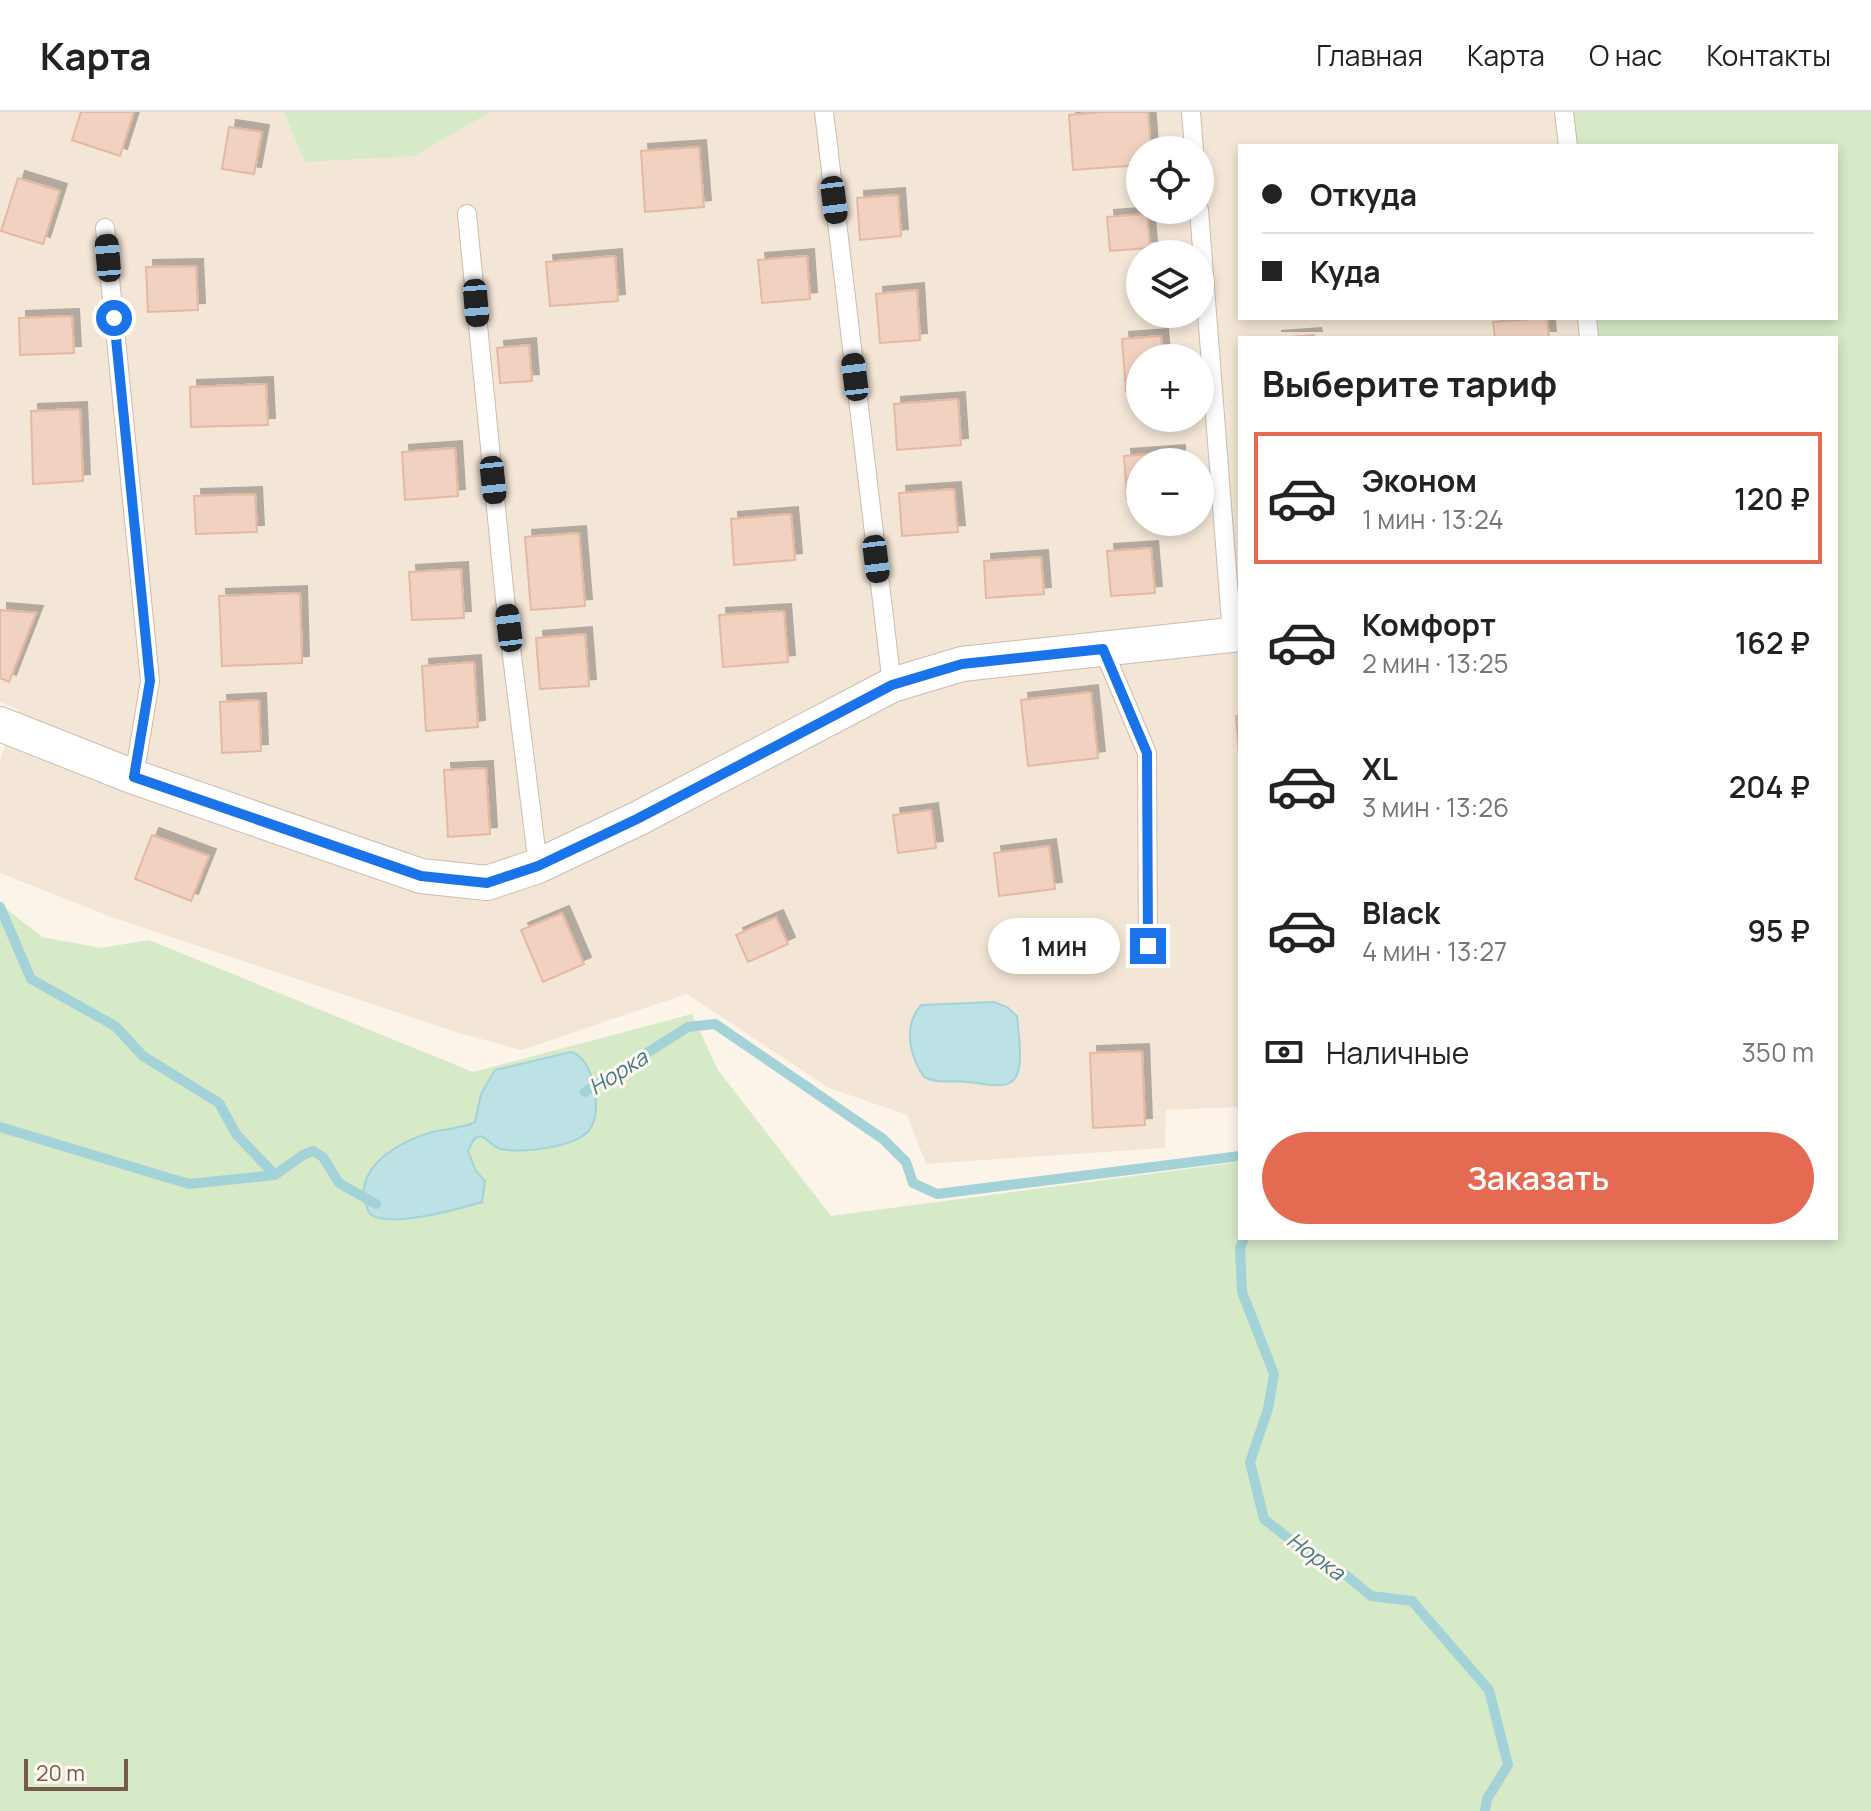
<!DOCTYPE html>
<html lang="ru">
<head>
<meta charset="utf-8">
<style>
	:root { --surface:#fff; --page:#f2f2f2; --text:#222; --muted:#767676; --line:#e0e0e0; --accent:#e46a51 }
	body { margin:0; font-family:Manrope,sans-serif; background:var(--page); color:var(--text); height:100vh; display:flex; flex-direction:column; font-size:30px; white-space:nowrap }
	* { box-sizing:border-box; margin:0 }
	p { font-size:26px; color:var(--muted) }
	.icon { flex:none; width:44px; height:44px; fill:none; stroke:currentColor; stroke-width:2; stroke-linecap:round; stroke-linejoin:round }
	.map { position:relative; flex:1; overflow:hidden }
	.details { position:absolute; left:1238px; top:224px; width:600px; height:904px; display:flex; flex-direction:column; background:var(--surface); border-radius:0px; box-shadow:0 4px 12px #0003 }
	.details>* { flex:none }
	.top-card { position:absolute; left:1238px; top:32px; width:600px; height:176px; border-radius:0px; box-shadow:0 4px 12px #0003; display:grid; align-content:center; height:176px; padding:0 24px; background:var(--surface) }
	.fabs { position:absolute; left:1126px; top:24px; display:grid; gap:16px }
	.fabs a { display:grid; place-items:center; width:88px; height:88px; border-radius:50%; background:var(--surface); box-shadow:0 4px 12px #0003; font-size:40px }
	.scale { position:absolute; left:24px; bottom:20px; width:104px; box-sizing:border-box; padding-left:8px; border:4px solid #775a4c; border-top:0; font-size:22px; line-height:28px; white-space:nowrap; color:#775a4c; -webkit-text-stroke:6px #fff8f0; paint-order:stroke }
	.end { position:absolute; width:36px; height:36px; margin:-18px; border:10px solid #1a73e8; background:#fff; box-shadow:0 0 0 4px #fff }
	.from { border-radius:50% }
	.bubble { position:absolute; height:56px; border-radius:28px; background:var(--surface); box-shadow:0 4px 12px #0003; font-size:26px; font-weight:600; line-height:56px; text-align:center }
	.car { position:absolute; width:24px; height:48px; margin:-24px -12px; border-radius:10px; box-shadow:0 0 6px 2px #0007; background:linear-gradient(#222 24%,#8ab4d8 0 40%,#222 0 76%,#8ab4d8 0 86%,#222 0) }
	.top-card b { display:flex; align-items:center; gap:28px; height:76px; font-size:30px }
	.top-card b+b { border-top:2px solid var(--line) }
	.top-card i { width:20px; height:20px; background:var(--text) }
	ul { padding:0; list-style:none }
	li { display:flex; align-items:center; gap:24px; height:132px; margin:0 16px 12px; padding:0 8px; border:4px solid transparent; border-radius:0px }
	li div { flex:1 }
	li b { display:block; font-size:30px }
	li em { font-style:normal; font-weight:600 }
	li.current { border-color:var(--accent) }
	li>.icon { width:72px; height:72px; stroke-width:1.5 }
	h2 { padding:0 24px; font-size:36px; line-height:96px }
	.pay { display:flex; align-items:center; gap:20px; height:88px; padding:0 24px; font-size:30px }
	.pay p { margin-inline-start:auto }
	.action { display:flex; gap:16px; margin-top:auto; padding:16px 24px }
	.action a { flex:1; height:92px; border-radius:48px; background:var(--accent); color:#fff; font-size:32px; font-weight:600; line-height:92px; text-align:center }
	header { display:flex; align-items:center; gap:48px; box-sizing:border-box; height:112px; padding:0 40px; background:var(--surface); border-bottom:2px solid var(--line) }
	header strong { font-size:38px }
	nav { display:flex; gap:44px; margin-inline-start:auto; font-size:28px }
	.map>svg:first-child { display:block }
</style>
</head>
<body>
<header>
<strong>Карта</strong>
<nav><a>Главная</a><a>Карта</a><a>О нас</a><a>Контакты</a></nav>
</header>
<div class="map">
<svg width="1871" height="1699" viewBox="0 0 1871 1699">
	<defs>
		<filter id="shadow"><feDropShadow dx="7" dy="-7" stdDeviation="0" flood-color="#0004"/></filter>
	</defs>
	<rect width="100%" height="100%" fill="#fcf4e9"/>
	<path fill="#f4e6d7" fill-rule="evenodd" d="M0,0H1567L1570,34H1240V206H1587L1589,226H1240V995L1166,998L1165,1036L926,1052L907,1003L829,976L687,882L521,938L456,920L109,804L0,761V648L18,598L0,590ZM1140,38H1200V98H1140ZM1140,142H1200V202H1140ZM1140,246H1200V306H1140ZM1140,350H1200V410H1140Z"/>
	<g fill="#d7eac7">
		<polygon points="284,0 490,0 414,44 305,50"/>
		<polygon points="1574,0 1871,0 1871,1699 0,1699 0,792 42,825 101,836 149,828 473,960 692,902 718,958 831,1104 1240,1050 1240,1126 1836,1126 1836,226 1597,226 1595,206 1836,206 1836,34 1577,34"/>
	</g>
	<g fill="#bde2e6" stroke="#a3d2d8" stroke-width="2">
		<path d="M994,890L1007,895L1017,904C1018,918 1026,962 1011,970C1000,977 980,971 968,970C953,968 937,972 924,965C909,943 903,914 921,893Z"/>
		<path d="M571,940C594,945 603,999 590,1017C578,1035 521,1042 501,1037C492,1035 489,1027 480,1024L474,1027L468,1039L476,1059L485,1069L482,1090C458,1097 390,1117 370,1102C347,1061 393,1033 426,1022C442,1016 459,1018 475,1010L481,982L495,958Z"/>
	</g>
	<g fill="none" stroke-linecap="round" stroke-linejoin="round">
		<g stroke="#a3d2d8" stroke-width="10">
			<polyline points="0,795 31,867 115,914 143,944 219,991 236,1022 275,1063"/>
			<polyline points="585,980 688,915 715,912 883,1027 906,1050 913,1071 937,1082 1240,1044"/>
			<polyline points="0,1015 189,1072 275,1063 303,1043 313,1039 323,1045 339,1071 376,1092"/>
			<polyline points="1244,1126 1240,1136 1242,1180 1274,1262 1268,1297 1250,1350 1264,1407 1306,1440 1346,1463 1371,1484 1412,1489 1489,1578 1508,1653 1487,1687 1485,1699"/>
		</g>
	</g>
	<g fill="#f1d2c1" stroke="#e4b8a1" stroke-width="2" filter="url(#shadow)">
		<polygon points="81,0 134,0 120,44 72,28"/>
		<polygon points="1104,0 1148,0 1151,38 1140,38 1140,53 1073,58 1069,3"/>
		<polygon points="229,15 262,20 254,62 222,57"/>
		<polygon points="699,35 704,95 645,100 641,39"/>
		<polygon points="18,66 60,79 43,132 1,119"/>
		<polygon points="898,83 901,124 860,128 857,86"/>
		<polygon points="1147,102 1150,136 1110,139 1107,105"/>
		<polygon points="615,144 618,189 550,194 546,150"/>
		<polygon points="807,144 810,187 762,191 758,148"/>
		<polygon points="196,154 198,198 148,200 146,155"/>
		<polygon points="917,178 920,228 880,231 876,182"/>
		<polygon points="72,204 74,241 20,243 19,206"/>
		<polygon points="1547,206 1549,226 1495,226 1493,210"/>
		<polygon points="1314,223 1315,226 1274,226"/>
		<polygon points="1161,224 1163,246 1140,246 1140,278 1126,279 1122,227"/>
		<polygon points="529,233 532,269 500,271 497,236"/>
		<polygon points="266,272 268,313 191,315 190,275"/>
		<polygon points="958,287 961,333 897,338 894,292"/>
		<polygon points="80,297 83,369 33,372 31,299"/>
		<polygon points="455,336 458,384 405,388 402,340"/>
		<polygon points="1178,340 1178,350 1140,350 1140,386 1127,387 1124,344"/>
		<polygon points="954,377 958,420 902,424 899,381"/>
		<polygon points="255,382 257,420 196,422 194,384"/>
		<polygon points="791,402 795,448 734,453 731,407"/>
		<polygon points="579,421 585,494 531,498 525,425"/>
		<polygon points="1151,436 1155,481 1111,484 1107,439"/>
		<polygon points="1041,445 1044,482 986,486 984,449"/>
		<polygon points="461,457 464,506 412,508 409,460"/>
		<polygon points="300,481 302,551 222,554 219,484"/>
		<polygon points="0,498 36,501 9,570 0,566"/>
		<polygon points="784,499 788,550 723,555 719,503"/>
		<polygon points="585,522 589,574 540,577 536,526"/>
		<polygon points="474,550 478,615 426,619 422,554"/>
		<polygon points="1091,580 1098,646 1028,654 1021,588"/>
		<polygon points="259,588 261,639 222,641 220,590"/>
		<polygon points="1236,604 1240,604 1240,653"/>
		<polygon points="486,656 490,722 448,725 444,658"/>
		<polygon points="931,698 936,736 898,741 893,703"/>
		<polygon points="152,723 209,744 191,789 135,767"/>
		<polygon points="1049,734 1055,777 999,784 994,741"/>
		<polygon points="562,801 584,852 543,870 521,818"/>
		<polygon points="776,805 788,832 748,850 736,823"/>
		<polygon points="1142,939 1145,1013 1093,1016 1090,941"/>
	</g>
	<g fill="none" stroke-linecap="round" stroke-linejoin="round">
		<g stroke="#cebbae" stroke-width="20">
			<g id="service">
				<polyline points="824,0 892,573"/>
				<polyline points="1191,0 1194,38"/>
				<polyline points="1564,0 1568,34"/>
				<polyline points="1199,98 1232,523"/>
				<polyline points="467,102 505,487 538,754"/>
				<polyline points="105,116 150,569 134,665"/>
				<polyline points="1587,206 1589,226"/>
				<polyline points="1103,537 1147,641 1148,834"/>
			</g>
		</g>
		<g stroke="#cebbae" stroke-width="36">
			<polyline id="minor" points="0,612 134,665 421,764 487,771 538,754 637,707 892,573 962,552 1240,522"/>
		</g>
		<use href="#service" stroke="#fff" stroke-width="18"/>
		<use href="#minor" stroke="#fff" stroke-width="34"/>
	</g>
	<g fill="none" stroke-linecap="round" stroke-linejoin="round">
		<polyline stroke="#1a73e8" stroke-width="10" points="114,206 150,569 134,665 421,764 487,771 538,754 637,707 892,573 962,552 1103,537 1147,641 1148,834"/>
	</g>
	<g text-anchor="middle" stroke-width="6" stroke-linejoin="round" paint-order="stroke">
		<g font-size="22" font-style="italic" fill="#437b83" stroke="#fff8f0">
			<text transform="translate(618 960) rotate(-32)" y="8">Норка</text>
			<text transform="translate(1316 1444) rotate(36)" y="8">Норка</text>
		</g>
	</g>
</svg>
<div class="fabs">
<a><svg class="icon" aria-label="locate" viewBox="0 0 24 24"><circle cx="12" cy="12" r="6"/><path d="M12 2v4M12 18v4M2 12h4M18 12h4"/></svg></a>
<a><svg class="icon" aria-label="layers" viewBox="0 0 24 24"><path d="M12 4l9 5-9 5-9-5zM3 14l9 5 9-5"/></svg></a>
<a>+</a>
<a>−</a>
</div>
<div class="scale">20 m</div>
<i class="end from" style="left:114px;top:206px"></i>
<i class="end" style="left:1148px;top:834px"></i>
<div class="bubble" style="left:988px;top:806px;width:132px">1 мин</div>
<i class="car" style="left:834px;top:88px;rotate:173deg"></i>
<i class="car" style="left:108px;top:146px;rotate:355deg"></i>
<i class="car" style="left:476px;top:191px;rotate:175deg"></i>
<i class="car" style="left:855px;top:265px;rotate:353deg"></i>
<i class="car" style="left:493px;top:368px;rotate:174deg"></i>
<i class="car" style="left:876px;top:447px;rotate:173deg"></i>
<i class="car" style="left:509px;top:516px;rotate:353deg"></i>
<div class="top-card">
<b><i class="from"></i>Откуда</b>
<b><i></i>Куда</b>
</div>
<section class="details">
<h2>Выберите тариф</h2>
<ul>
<li class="current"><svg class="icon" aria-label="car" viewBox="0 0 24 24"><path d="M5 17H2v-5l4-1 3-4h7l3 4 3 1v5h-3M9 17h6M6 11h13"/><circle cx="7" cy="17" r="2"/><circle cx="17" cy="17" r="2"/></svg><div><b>Эконом</b><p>1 мин · 13:24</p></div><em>120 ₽</em></li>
<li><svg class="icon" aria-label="car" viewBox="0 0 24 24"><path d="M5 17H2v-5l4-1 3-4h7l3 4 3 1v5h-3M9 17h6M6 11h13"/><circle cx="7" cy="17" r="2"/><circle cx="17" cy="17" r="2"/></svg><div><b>Комфорт</b><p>2 мин · 13:25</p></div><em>162 ₽</em></li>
<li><svg class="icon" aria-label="car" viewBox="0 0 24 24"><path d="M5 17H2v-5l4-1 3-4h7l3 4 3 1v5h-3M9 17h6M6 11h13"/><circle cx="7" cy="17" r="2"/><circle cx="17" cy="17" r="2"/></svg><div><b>XL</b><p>3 мин · 13:26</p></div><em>204 ₽</em></li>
<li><svg class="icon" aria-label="car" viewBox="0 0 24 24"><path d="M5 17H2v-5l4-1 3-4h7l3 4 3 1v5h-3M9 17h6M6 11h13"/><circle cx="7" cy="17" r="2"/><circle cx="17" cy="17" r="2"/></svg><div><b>Black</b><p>4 мин · 13:27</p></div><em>95 ₽</em></li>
</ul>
<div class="pay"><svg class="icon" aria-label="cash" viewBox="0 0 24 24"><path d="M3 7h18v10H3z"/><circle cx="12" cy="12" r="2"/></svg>Наличные<p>350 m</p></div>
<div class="action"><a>Заказать</a></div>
</section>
</div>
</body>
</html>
